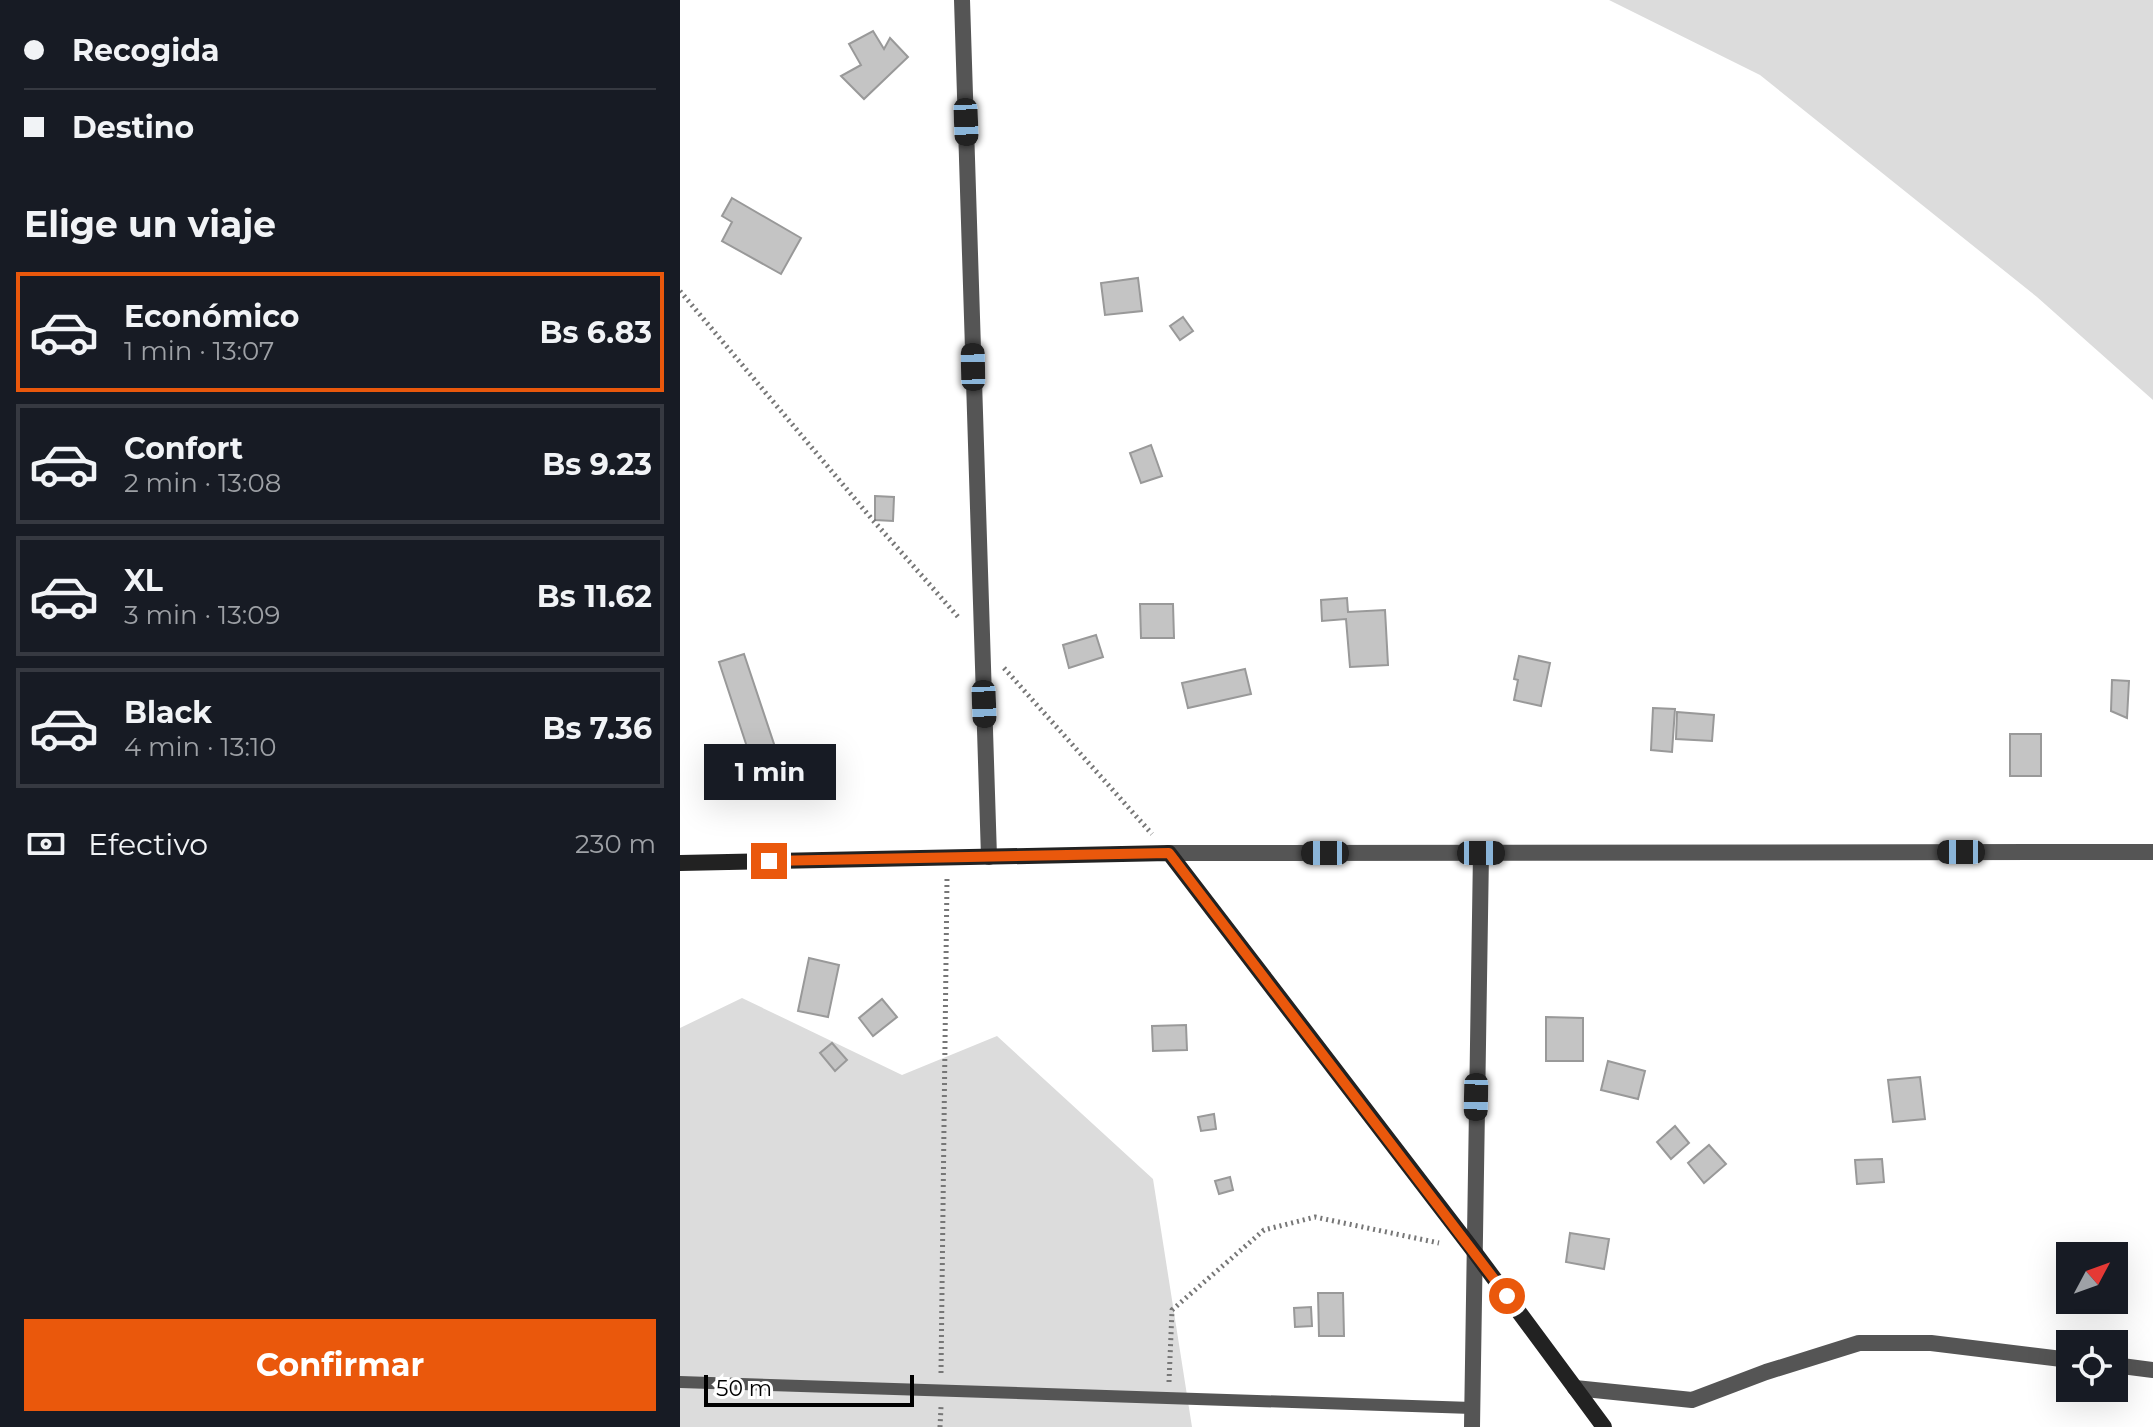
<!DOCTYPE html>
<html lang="es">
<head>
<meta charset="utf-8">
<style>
	:root { --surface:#171b24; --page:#20242c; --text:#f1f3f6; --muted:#9ea1a6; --line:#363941; --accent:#ea580c }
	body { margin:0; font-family:Montserrat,sans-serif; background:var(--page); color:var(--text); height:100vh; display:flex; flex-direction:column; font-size:30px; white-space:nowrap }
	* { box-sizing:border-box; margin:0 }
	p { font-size:26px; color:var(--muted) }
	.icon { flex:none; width:44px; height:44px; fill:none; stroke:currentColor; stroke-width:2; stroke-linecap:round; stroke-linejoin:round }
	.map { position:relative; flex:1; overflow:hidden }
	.panel { display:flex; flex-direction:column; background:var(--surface); width:680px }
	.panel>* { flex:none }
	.top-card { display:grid; align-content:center; height:176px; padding:0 24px; background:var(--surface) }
	.needle { width:52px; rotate:49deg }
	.buttons { position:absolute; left:1376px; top:1242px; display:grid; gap:16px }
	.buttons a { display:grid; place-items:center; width:72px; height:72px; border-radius:0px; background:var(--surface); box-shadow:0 8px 32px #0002; font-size:40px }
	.scale { position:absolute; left:24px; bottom:20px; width:210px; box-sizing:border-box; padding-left:8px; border:4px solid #000; border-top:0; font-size:22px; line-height:28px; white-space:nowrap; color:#000; -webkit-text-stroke:6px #fff; paint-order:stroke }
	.end { position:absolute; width:36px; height:36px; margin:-18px; border:10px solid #ea580c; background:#fff; box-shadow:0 0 0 4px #fff }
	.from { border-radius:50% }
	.bubble { position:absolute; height:56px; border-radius:0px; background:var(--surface); box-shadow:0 8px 32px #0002; font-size:26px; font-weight:700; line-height:56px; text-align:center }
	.car { position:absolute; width:24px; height:48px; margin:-24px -12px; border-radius:10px; box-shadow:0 0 6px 2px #0007; background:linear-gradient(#222 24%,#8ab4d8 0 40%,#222 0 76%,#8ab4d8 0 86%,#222 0) }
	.top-card b { display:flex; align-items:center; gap:28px; height:76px; font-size:30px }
	.top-card b+b { border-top:2px solid var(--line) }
	.top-card i { width:20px; height:20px; background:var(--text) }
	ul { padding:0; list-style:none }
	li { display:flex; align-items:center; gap:24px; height:120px; margin:0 16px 12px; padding:0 8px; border:4px solid var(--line); border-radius:0px }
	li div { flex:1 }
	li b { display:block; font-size:30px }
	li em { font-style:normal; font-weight:700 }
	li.active { border-color:var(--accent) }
	li>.icon { width:72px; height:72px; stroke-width:1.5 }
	h2 { padding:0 24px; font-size:36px; line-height:96px }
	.pay { display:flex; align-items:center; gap:20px; height:88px; padding:0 24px; font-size:30px }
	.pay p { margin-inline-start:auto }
	.button { display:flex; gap:16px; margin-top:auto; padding:16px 24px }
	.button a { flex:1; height:92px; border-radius:0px; background:var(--accent); color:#fff; font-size:32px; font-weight:700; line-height:92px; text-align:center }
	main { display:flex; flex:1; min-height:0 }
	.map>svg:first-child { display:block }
</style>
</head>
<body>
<main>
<section class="panel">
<div class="top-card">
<b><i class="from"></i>Recogida</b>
<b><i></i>Destino</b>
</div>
<h2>Elige un viaje</h2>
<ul>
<li class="active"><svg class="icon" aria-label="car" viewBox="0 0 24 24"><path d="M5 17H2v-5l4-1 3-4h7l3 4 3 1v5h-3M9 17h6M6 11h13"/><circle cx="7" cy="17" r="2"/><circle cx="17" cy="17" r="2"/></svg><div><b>Económico</b><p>1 min · 13:07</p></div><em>Bs 6.83</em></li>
<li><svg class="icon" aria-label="car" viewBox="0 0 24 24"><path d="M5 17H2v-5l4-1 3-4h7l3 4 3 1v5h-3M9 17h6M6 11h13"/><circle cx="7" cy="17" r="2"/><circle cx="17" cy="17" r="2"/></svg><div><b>Confort</b><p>2 min · 13:08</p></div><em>Bs 9.23</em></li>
<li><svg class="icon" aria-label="car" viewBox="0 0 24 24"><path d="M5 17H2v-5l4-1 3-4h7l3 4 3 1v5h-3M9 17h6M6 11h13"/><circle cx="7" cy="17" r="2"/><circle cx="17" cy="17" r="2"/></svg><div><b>XL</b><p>3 min · 13:09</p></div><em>Bs 11.62</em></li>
<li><svg class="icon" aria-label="car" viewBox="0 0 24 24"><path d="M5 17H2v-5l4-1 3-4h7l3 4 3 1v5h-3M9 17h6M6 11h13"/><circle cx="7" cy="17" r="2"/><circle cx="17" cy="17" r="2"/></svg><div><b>Black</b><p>4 min · 13:10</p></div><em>Bs 7.36</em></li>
</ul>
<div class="pay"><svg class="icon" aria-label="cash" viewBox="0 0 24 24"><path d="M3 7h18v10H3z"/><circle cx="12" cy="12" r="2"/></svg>Efectivo<p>230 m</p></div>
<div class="button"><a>Confirmar</a></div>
</section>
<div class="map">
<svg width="1473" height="1427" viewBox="0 0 1473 1427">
	<rect width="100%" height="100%" fill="#fff"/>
	<g fill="#dcdcdc">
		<polygon points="929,0 1473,0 1473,400 1357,297 1080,75"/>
		<polygon points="62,998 222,1075 317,1036 473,1179 512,1427 0,1427 0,1028"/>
	</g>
	<g fill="#c4c4c4" stroke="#999" stroke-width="2">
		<polygon points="193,31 204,49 210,38 228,57 184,99 161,76 181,65 169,44"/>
		<polygon points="52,198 121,238 101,274 42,241 52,222 42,216"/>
		<polygon points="458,278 462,311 425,315 421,283"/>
		<polygon points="503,317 513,331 500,340 490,326"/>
		<polygon points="471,445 482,476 461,483 450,453"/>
		<polygon points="195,496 214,497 213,521 195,520"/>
		<polygon points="667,598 668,612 705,610 708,665 670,667 666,619 642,621 641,600"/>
		<polygon points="460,604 493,604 494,638 461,638"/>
		<polygon points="416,635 423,657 389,668 383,645"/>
		<polygon points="64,654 95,747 70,756 39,662"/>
		<polygon points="839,656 870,663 861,706 834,700 838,680 834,679"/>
		<polygon points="565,669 571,694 508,708 502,683"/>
		<polygon points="1432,680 1449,681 1447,718 1431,711"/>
		<polygon points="973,708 995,709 992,752 971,750"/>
		<polygon points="997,712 1034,715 1032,741 996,739"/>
		<rect x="1330" y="734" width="31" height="42"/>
		<polygon points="129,958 159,965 148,1017 118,1011"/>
		<polygon points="202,999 217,1017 193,1036 179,1018"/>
		<polygon points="866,1017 903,1018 903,1061 866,1061"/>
		<polygon points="506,1025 507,1050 473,1051 472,1026"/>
		<polygon points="152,1043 167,1060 155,1071 140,1053"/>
		<polygon points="928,1061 965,1071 958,1099 921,1090"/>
		<polygon points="1240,1077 1245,1119 1213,1122 1208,1080"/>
		<polygon points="534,1114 536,1129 521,1131 518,1117"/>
		<polygon points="995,1126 1009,1143 991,1159 977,1142"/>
		<polygon points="1029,1145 1046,1164 1024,1183 1008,1163"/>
		<polygon points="1202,1159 1204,1182 1177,1184 1175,1160"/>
		<polygon points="550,1177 553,1190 539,1194 535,1181"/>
		<polygon points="890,1233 929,1239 924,1269 886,1262"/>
		<polygon points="638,1293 663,1293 664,1336 639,1336"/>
		<polygon points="631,1307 632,1326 615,1327 614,1308"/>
	</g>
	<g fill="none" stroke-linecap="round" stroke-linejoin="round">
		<g stroke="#777" stroke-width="5" stroke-dasharray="2 4" stroke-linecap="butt">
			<polyline points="0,291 191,518 280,619"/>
			<polyline points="324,668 472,834"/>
			<polyline points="261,1373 267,879"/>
			<polyline points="489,1382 492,1310 584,1230 635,1217 759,1243"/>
			<polyline points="260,1427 261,1407"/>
		</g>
		<polyline stroke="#555" stroke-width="12" points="0,1382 792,1408"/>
		<g stroke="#555" stroke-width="16">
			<polyline points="282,0 309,857"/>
			<polyline points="489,853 1473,852"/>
			<polyline points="1434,1365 1473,1370"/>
			<polyline points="895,1388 1012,1400 1086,1372 1179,1343 1251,1343 1390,1360"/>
			<polyline points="792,1427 801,853"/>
		</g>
		<polyline stroke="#222" stroke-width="16" points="0,863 489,853 793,1250 924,1427"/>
	</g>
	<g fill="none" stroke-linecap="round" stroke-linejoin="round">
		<polyline stroke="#ea580c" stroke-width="10" points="89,861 489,853 827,1296"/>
	</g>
</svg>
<div class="buttons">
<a><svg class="needle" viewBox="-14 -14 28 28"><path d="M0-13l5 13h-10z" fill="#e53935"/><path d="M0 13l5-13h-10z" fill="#9ea1a6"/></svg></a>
<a><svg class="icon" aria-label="locate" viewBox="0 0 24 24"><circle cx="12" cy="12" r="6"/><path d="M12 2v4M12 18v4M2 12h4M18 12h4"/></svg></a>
</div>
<div class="scale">50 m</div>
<i class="end from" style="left:827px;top:1296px"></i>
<i class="end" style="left:89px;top:861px"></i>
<div class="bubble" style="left:24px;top:744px;width:132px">1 min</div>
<i class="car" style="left:286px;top:122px;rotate:178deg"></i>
<i class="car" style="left:293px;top:367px;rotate:359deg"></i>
<i class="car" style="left:304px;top:704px;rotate:178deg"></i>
<i class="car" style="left:1281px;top:852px;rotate:270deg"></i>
<i class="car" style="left:645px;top:853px;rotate:270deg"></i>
<i class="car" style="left:801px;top:853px;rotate:90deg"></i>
<i class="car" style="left:796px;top:1097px;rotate:181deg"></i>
</div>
</main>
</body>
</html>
